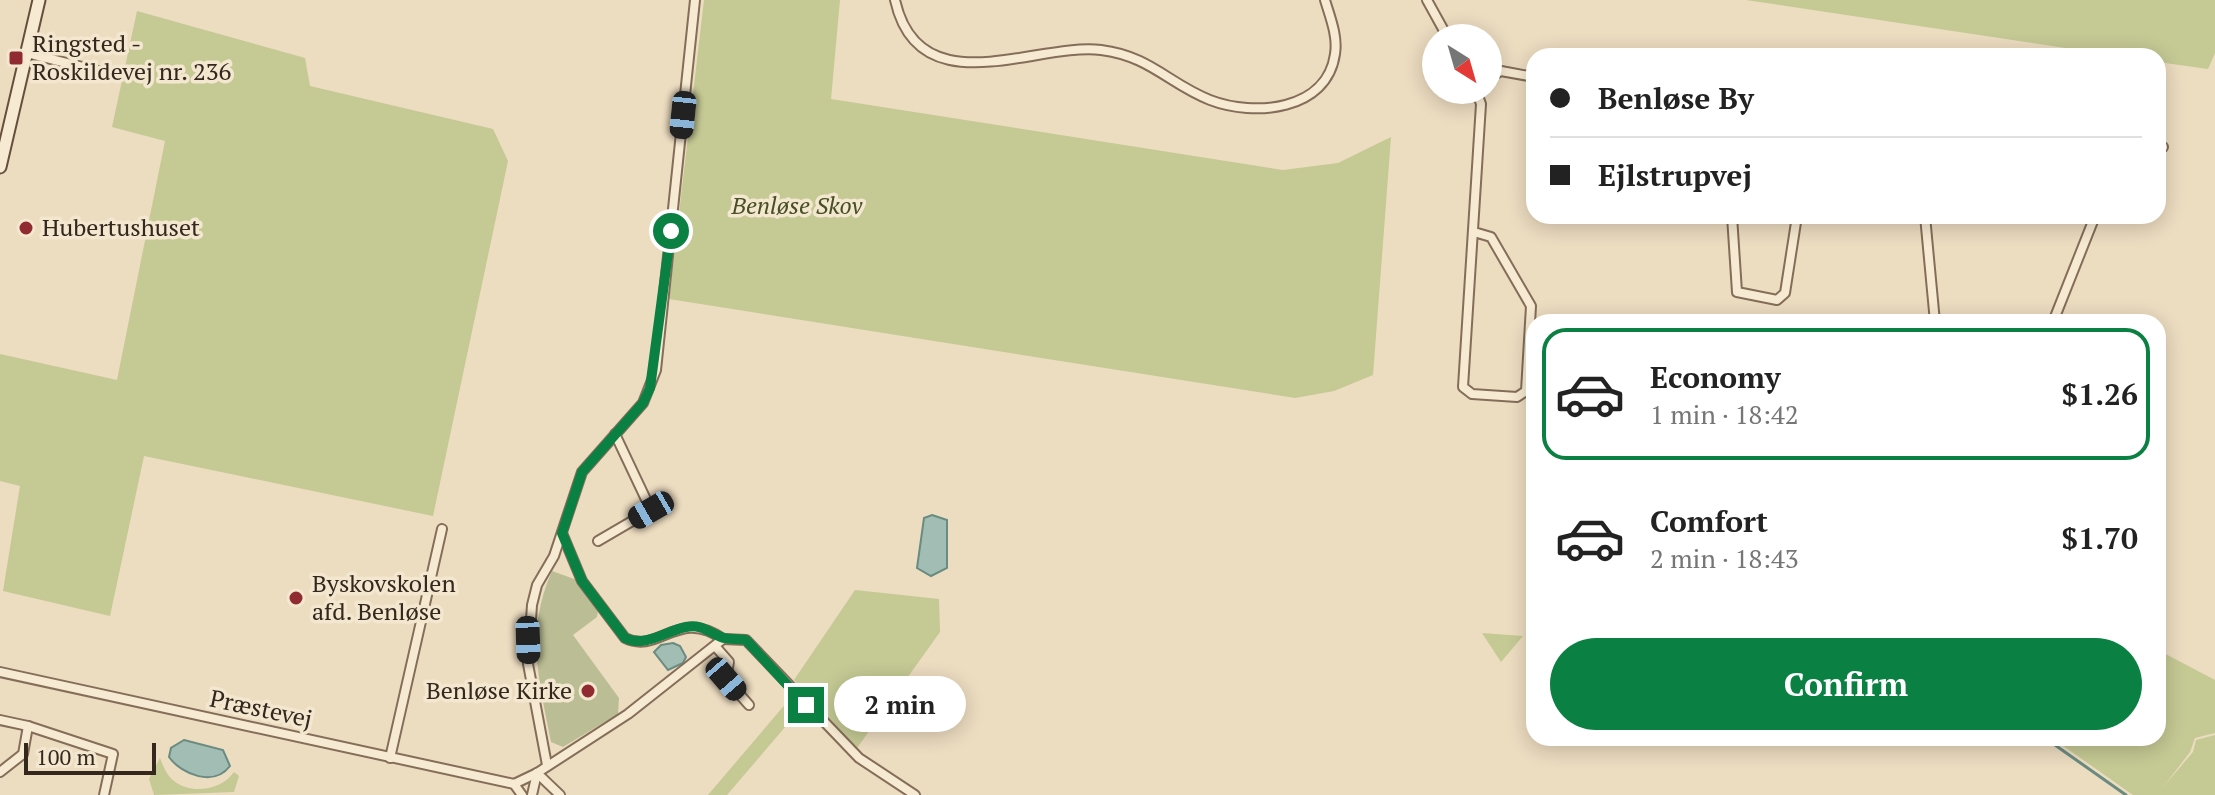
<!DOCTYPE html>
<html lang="en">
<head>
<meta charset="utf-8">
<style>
	:root { --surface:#fff; --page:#f6f6f6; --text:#222; --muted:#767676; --line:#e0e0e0; --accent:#0b8043 }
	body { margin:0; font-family:"PT Serif",serif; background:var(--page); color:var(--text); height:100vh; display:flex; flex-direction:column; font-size:30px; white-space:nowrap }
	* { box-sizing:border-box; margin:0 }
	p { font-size:26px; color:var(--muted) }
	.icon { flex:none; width:44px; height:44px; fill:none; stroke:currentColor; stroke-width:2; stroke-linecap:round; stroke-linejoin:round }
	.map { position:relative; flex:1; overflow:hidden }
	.details { position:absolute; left:1526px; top:314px; width:640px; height:432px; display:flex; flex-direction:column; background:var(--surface); border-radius:24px; box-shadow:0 4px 20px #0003 }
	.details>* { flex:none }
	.banner { position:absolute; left:1526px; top:48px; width:640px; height:176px; border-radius:24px; box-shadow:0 4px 20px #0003; display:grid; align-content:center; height:176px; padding:0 24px; background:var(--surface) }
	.needle { width:52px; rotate:143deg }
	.tools { position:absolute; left:1422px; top:24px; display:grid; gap:16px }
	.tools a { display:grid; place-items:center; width:80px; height:80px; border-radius:50%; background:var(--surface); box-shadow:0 4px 20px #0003; font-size:40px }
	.scale { position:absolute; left:24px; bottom:20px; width:132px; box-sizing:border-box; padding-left:8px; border:4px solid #34271d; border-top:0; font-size:22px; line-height:28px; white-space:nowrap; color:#34271d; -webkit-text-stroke:6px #f3e7cf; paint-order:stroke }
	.end { position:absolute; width:36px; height:36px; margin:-18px; border:10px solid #0b8043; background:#fff; box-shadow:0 0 0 4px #fff }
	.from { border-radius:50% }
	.bubble { position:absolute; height:56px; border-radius:28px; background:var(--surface); box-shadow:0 4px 20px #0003; font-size:26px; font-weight:800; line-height:56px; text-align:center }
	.car { position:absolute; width:24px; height:48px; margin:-24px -12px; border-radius:10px; box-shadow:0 0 6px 2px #0007; background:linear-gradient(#222 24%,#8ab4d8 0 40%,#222 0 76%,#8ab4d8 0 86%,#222 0) }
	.banner b { display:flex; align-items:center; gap:28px; height:76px; font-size:30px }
	.banner b+b { border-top:2px solid var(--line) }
	.banner i { width:20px; height:20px; background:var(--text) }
	ul { padding:14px 0 0; list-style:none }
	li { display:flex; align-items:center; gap:24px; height:132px; margin:0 16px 12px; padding:0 8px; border:4px solid transparent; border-radius:24px }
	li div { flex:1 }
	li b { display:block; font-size:30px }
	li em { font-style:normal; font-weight:800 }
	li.selected { border-color:var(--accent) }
	li>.icon { width:72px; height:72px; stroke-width:1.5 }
	.action { display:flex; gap:16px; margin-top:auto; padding:16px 24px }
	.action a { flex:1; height:92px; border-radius:48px; background:var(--accent); color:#fff; font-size:32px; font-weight:800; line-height:92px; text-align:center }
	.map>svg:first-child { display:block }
</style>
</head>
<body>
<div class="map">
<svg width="2215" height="795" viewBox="0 0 2215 795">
	<rect width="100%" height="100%" fill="#ecdcc0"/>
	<g fill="#c5c994">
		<polygon points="704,0 840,0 831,99 1283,170 1338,163 1391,137 1373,375 1334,391 1295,398 669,299"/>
		<polygon points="1746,0 2215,0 2215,53 2208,69 2158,62 2158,56 2119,56"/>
		<polygon points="137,11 305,58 310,86 493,129 508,161 433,516 144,456 110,616 3,591 20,486 0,481 0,354 117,380 165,141 112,127"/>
		<polygon points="855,590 939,599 940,632 857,748 794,680"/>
		<polygon points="1482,633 1523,636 1501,662"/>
		<polygon points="2158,650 2215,680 2215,733 2195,738 2190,752 2164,786 2193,752 2196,740 2215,735 2215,795 2133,795 2052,738 2158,738"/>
		<polygon points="788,701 798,712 727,795 708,795"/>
		<path d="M160,758C163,766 167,776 174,781C191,795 222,790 234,772L239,776L234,792L154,795L149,779Z"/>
	</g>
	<path fill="#bbbe94" d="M552,571L577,580L598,610L597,617L573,635L619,698L618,714L563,747L551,742C539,679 525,632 552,571Z"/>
	<g fill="#a2beb4" stroke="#6a8b81" stroke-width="2">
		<polygon points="932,515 947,520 947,568 931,576 917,568 924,518"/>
		<polygon points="673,643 680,646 686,657 683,663 668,670 654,652 661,645"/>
		<path d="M184,740L223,750L230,766C214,787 182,775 169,757L171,748Z"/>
	</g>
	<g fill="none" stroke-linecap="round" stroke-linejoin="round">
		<polyline stroke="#6a8b81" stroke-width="3" points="2045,738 2126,795"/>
		<g stroke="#846d59" stroke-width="12">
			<g id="street">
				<path d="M895,0C919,107 1036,42 1101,50C1150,56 1169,84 1210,100C1254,117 1327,111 1335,54C1338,36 1330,17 1325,0"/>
				<polyline points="1427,0 1448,38"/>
				<polyline points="27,53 114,75"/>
				<polyline points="1488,78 1501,71 1534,77"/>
				<polyline points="2158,147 2163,147"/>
				<polyline points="1732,216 1737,292 1777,300 1785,293 1797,216"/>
				<polyline points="1925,216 1935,322"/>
				<polyline points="1474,232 1491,237 1531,306 1526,391 1517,397 1472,394 1463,387 1481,104 1476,90"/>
				<polyline points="2053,322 2095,216"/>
				<polyline points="598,541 651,510 615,434"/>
				<polyline points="723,639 746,640 859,758 915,795"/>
				<polyline points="715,646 729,662 726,679 749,705"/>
				<path d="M0,672L514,784L537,773L628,714L723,639C678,607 659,655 625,638L582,581L562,533"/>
				<polyline points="0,720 28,726 113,754 104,795"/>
				<polyline points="390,758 442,529"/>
				<polyline points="547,765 528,664 532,605 537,585 554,556 582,472 643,403 656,370 695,0"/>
				<polyline points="0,772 23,754 28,726"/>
				<polyline points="537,773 560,795"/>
				<polyline points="514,784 522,795"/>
				<polyline points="532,795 537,773"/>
			</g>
		</g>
		<g stroke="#654f3c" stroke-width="15">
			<polyline id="secondary" points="0,167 39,0"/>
		</g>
		<use href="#street" stroke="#f7ead2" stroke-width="8"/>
		<use href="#secondary" stroke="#f7ead2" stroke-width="11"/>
	</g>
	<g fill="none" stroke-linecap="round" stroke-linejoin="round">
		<path stroke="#0b8043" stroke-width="10" d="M671,231L650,388L643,403L582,472L562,533L582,581L625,638C645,648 665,631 686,627C702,624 708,632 721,637C727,640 738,638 746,640L806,705"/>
	</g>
	<g fill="#902b31" stroke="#f3e7cf" stroke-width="3">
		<rect x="8" y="50" width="16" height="16" rx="4"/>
		<circle cx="26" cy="228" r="8"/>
		<circle cx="296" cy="598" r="8"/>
		<circle cx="588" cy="691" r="8"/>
	</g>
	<g text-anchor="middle" stroke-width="7" stroke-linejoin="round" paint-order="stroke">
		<g font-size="24" fill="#34271d" stroke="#f3e7cf" text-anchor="start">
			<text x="32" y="52">Ringsted -<tspan x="32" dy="28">Roskildevej nr. 236</tspan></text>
			<text x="42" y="236">Hubertushuset</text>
			<text x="312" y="592">Byskovskolen<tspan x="312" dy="28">afd. Benløse</tspan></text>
			<text x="572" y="699" text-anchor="end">Benløse Kirke</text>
		</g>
		<g font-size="24" font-style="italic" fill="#474f24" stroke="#f3e7cf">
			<text x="797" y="214">Benløse Skov</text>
		</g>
		<g font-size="24" fill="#34271d" stroke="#f3e7cf">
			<text transform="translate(261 709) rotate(12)" y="8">Præstevej</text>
		</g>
	</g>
</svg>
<div class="tools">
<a><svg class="needle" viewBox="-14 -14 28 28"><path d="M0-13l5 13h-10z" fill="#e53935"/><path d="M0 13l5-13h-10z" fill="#767676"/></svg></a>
</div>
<div class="scale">100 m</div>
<i class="end from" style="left:671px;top:231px"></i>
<i class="end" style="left:806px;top:705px"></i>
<div class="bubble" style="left:834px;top:676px;width:132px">2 min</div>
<i class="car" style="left:683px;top:115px;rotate:186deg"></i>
<i class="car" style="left:651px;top:510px;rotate:240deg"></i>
<i class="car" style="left:528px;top:640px;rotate:178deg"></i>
<i class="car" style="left:726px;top:679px;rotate:139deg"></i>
<div class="banner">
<b><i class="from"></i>Benløse By</b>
<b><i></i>Ejlstrupvej</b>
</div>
<section class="details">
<ul>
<li class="selected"><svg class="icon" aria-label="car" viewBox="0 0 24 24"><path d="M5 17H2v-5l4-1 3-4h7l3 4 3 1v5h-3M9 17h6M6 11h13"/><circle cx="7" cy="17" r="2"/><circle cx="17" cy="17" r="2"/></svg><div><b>Economy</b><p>1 min · 18:42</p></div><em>$1.26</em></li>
<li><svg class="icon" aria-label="car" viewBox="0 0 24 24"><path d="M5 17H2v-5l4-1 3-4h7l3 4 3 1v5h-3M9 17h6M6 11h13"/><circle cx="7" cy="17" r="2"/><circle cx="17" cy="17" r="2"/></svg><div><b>Comfort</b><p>2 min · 18:43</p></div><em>$1.70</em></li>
</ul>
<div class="action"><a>Confirm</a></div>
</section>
</div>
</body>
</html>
